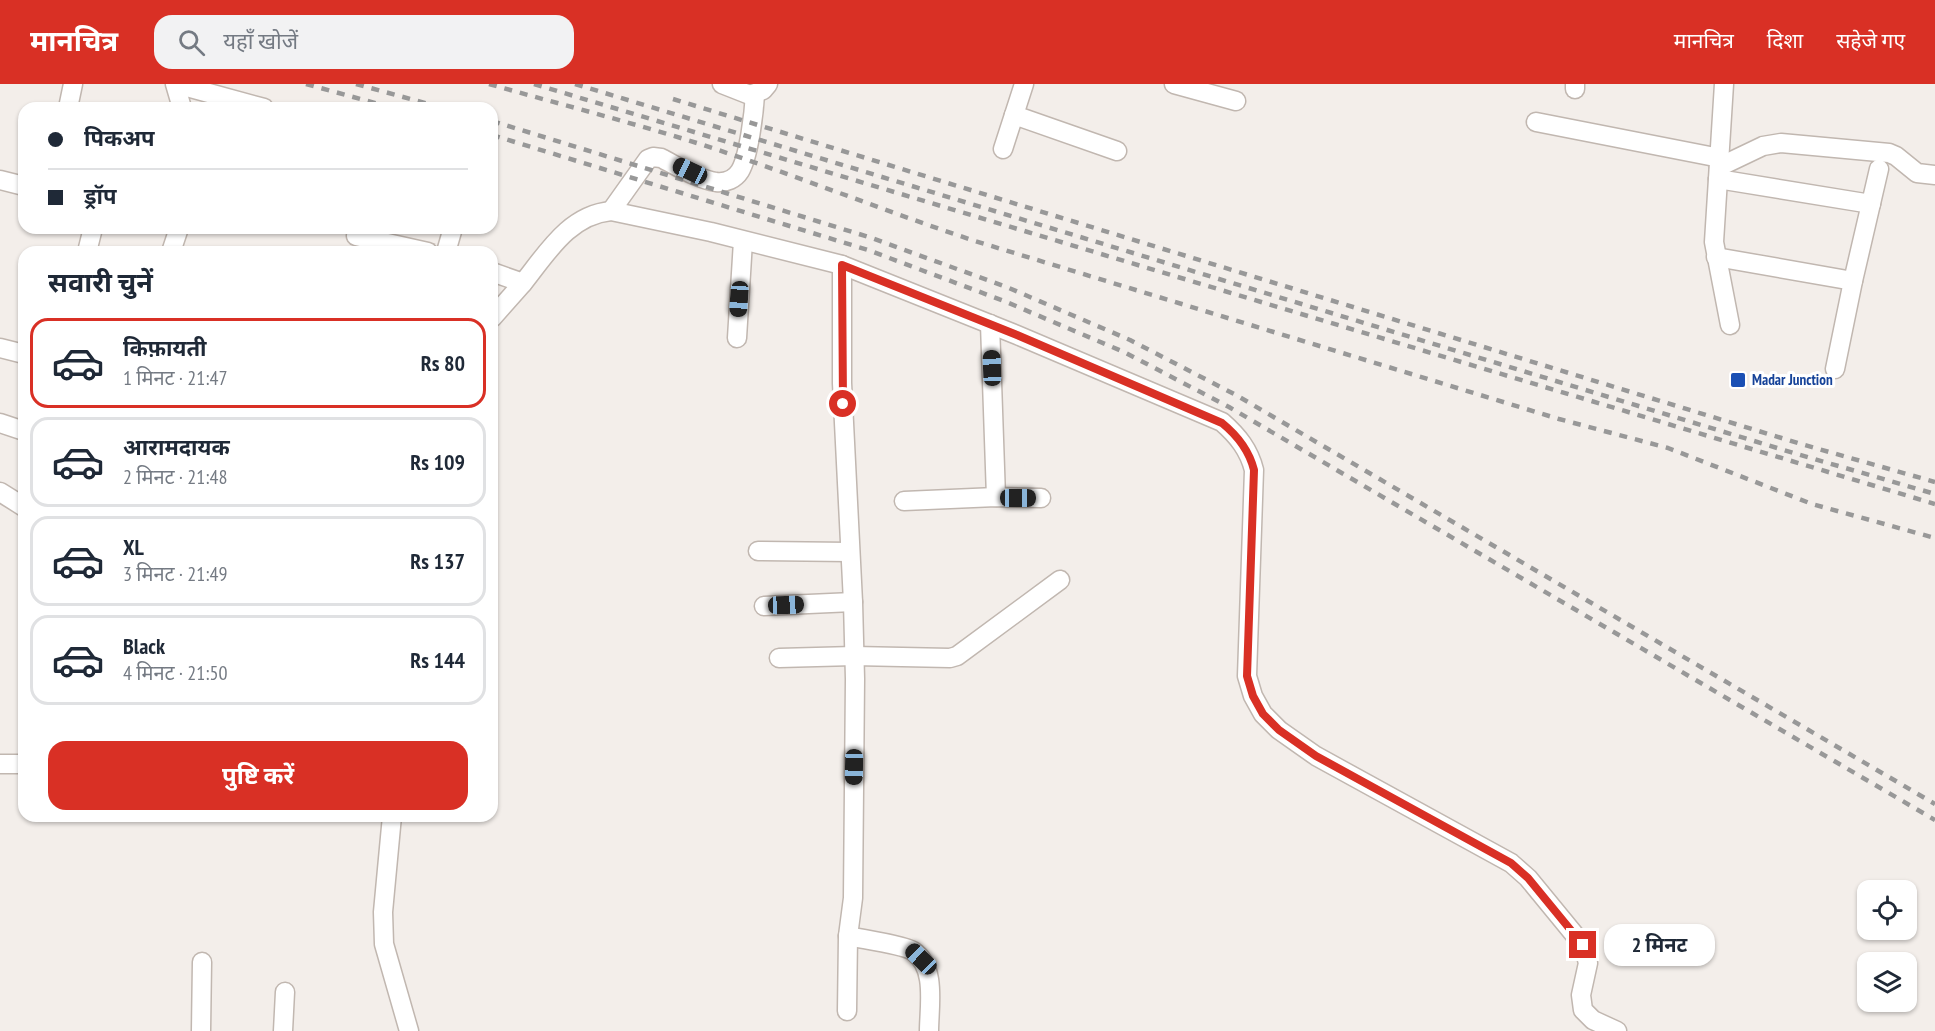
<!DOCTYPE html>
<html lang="hi">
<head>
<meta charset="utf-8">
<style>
	:root { --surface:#fff; --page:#f2f2f3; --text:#1f2937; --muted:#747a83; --line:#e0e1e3; --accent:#d93025 }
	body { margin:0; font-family:"PT Sans Narrow","Noto Sans Devanagari",sans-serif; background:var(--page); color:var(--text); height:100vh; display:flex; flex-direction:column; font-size:22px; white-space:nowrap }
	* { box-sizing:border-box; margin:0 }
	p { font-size:20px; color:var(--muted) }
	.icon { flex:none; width:33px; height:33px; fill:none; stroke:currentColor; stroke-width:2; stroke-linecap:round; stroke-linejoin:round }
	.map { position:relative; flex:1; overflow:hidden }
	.side { position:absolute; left:18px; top:162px; width:480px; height:576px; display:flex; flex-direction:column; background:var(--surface); border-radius:18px; box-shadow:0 2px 4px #0004 }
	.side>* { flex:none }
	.guide { position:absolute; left:18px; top:18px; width:480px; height:132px; border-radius:18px; box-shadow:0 2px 4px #0004; display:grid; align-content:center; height:132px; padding:0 30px; background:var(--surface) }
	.fabs { position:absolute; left:1857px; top:796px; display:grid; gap:12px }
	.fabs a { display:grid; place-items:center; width:60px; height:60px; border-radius:12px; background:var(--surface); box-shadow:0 2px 4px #0004; font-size:30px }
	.end { position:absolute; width:27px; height:27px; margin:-14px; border:8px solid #d93025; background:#fff; box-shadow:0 0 0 3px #fff }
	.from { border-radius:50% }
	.bubble { position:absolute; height:42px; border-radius:18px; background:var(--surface); box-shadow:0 2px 4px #0004; font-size:20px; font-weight:700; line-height:42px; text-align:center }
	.car { position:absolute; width:18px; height:36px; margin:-18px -9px; border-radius:8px; box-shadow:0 0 4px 2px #0007; background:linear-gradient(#222 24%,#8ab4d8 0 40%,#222 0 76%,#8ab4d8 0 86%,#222 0) }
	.guide b { display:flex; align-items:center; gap:21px; height:57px; font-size:22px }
	.guide b+b { border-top:2px solid var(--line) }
	.guide i { width:15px; height:15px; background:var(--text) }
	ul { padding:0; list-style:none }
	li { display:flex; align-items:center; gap:18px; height:90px; margin:0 12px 9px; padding:0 18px; border:3px solid var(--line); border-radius:18px }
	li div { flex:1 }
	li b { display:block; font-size:22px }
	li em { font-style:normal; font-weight:700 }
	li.active { border-color:var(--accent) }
	li>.icon { width:54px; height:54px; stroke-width:1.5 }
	h2 { padding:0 30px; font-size:27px; line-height:72px }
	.action { display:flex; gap:12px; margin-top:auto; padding:12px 30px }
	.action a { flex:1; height:69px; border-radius:18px; background:var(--accent); color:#fff; font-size:24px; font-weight:700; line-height:69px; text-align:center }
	header { display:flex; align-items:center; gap:36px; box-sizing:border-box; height:84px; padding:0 30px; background:var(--accent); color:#fff }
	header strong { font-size:28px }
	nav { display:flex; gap:33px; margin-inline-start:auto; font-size:21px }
	.search { width:420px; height:54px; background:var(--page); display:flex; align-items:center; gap:15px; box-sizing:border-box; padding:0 21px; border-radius:18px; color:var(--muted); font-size:22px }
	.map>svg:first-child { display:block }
</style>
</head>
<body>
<header>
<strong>मानचित्र</strong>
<div class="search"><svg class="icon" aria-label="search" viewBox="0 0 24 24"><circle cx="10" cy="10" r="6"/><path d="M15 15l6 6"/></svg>यहाँ खोजें</div>
<nav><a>मानचित्र</a><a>दिशा</a><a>सहेजे गए</a></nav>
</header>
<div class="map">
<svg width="1935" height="947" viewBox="0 0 1935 947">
	<rect width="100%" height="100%" fill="#f3eeea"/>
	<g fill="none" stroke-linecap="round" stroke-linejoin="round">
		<g stroke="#c1b7b0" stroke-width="21">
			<g id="street">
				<polyline points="175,0 182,24"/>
				<polyline points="176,0 264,24"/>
				<polyline points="722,0 750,11 763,6 768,0"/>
				<polyline points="1174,0 1236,17"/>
				<polyline points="1724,0 1714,158 1730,241"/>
				<polyline points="1575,5 1575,0"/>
				<polyline points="68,24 73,0"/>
				<polyline points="1014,31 1117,67"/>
				<polyline points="1536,38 1720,74"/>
				<polyline points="1003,65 1024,0"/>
				<polyline points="1719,83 1763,62 1781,59 1889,69 1896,72 1917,89 1935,91"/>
				<polyline points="1718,95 1871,120"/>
				<polyline points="0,96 24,102"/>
				<path d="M611,127L648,75L653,73L661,74C677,82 697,95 716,98C726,99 735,95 740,87C749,72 754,28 755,10"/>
				<polyline points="356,152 428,168"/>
				<polyline points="87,168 93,144"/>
				<polyline points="171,168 179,144"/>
				<polyline points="446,168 453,144"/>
				<polyline points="1716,173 1853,197"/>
				<polyline points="842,181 842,299 853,518 855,595 853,814 848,852 847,927"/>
				<path d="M492,188L523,199C547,169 569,131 611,127L711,148L842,181L1017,251L1222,338C1238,352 1249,366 1254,386L1247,592L1253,612L1263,630L1279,646L1316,672L1511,779L1528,794L1583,861L1588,879L1581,911L1583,926L1593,936L1617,947"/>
				<polyline points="492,234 523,199"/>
				<polyline points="990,240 996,413"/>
				<polyline points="737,254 743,157"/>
				<polyline points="0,264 24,270"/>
				<polyline points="1835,285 1853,197 1879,85"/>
				<polyline points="0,339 24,347"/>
				<polyline points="0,408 24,423"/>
				<polyline points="904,417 996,413 1041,414"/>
				<polyline points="758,467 850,468"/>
				<polyline points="764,522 853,518"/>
				<polyline points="779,574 854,572 950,574 957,572 1060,496"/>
				<polyline points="0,680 24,680"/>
				<polyline points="392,732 383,828 384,860 409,947"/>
				<path d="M848,852C861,855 904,861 913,867C937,883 929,923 929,947"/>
				<polyline points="201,947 202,878"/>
				<polyline points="283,947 285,908"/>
			</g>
		</g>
		<use href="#street" stroke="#fff" stroke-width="18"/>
		<g stroke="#989898" stroke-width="4.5" stroke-dasharray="8 8" stroke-linecap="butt">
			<polyline points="306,0 393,24"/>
			<polyline points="356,0 443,24"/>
			<path d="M489,0C559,20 630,38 700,60C792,90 882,126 975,157L1559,335L1668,364L1812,420L1935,454"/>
			<polyline points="534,0 1935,420"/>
			<polyline points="575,0 1797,370 1935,410"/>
			<polyline points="673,15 1801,360 1935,398"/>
			<polyline points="492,37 872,154 1009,204 1130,256 1236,311 1935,720"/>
			<polyline points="492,51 868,166 1004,217 1124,268 1229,323 1935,736"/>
		</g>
	</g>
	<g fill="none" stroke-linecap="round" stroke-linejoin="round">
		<path stroke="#d93025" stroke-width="8" d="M843,320L842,181L1017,251L1222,339C1238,352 1249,366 1254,386L1247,592L1253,612L1263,630L1279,646L1316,672L1511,779L1528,794L1583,861"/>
	</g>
	<rect fill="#1a4fb4" stroke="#fff" stroke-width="2" x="1730" y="288" width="16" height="16" rx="3"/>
	<g text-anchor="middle" stroke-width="6" stroke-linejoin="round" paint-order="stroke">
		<g font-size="15" font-weight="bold" fill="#164399" stroke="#fff" text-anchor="start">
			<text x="1752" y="301">Madar Junction</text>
		</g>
	</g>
</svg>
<div class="fabs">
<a><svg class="icon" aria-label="locate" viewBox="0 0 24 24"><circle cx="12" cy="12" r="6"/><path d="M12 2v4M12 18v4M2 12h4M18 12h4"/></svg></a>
<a><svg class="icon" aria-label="layers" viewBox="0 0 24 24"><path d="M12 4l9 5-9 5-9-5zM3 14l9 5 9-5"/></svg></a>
</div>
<i class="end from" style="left:843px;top:320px"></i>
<i class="end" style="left:1583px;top:861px"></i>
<div class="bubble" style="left:1604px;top:840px;width:111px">2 मिनट</div>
<i class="car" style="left:690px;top:87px;rotate:295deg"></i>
<i class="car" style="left:739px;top:215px;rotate:184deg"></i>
<i class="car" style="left:992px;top:284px;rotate:358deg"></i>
<i class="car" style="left:1018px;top:414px;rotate:90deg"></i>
<i class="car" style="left:786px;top:521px;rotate:88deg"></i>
<i class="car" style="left:854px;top:683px;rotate:181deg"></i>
<i class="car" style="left:921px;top:875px;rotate:314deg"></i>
<div class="guide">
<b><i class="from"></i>पिकअप</b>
<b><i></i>ड्रॉप</b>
</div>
<section class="side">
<h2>सवारी चुनें</h2>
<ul>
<li class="active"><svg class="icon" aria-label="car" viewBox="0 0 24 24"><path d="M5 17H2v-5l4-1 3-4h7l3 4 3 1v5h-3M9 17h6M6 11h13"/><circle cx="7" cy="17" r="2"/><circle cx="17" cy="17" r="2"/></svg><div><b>किफ़ायती</b><p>1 मिनट · 21:47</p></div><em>Rs 80</em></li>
<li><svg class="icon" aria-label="car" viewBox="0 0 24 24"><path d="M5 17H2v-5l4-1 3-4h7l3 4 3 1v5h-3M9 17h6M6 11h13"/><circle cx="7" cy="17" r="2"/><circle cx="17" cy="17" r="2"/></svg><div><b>आरामदायक</b><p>2 मिनट · 21:48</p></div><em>Rs 109</em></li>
<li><svg class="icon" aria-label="car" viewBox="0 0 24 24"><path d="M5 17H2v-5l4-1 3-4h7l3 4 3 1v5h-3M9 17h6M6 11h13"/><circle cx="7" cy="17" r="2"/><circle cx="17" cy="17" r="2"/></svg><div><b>XL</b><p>3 मिनट · 21:49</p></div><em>Rs 137</em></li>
<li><svg class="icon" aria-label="car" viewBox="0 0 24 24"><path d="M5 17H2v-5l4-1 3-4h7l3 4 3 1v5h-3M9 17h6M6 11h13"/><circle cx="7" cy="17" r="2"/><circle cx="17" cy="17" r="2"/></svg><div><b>Black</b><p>4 मिनट · 21:50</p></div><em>Rs 144</em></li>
</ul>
<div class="action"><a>पुष्टि करें</a></div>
</section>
</div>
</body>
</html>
